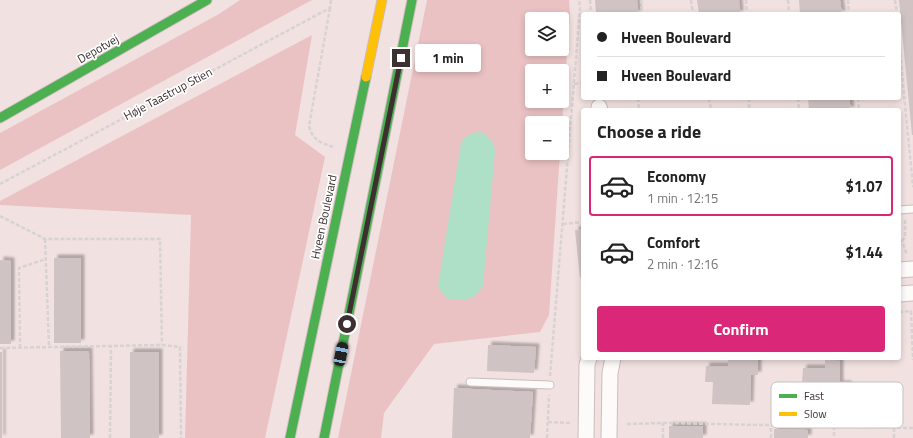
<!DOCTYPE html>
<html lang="en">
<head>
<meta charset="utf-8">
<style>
	:root { --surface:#fff; --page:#f2f2f2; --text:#222; --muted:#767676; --line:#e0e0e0; --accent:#db2777 }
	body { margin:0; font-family:"Titillium Web",sans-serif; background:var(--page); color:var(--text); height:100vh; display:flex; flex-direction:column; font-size:15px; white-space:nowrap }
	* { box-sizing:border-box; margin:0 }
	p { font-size:13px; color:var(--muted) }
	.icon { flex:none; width:22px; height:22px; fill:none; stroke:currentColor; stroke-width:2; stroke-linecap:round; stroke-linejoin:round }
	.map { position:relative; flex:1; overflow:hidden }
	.drawer { position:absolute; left:581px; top:108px; width:320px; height:252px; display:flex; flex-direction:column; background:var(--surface); border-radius:4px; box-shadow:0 2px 6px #0003 }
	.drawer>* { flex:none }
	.guide { position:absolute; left:581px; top:12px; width:320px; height:88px; border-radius:4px; box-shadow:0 2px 6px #0003; display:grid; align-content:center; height:88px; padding:0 16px; background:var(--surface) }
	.buttons { position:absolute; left:525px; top:12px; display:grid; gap:8px }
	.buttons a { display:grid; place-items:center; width:44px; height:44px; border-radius:4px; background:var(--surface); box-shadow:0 2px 6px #0003; font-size:20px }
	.end { position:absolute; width:18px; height:18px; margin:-9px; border:5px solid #3d3030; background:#fff; box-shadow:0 0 0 2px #fff }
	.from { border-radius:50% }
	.bubble { position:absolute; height:28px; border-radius:4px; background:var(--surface); box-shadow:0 2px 6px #0003; font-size:13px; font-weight:700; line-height:28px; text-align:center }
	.car { position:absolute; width:12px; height:24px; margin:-12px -6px; border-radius:5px; box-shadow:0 0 3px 1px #0007; background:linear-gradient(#222 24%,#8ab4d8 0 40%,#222 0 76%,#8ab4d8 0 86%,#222 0) }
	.guide b { display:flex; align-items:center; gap:14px; height:38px; font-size:15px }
	.guide b+b { border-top:1px solid var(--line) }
	.guide i { width:10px; height:10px; background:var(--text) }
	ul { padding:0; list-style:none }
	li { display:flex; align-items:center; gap:12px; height:60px; margin:0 8px 6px; padding:0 8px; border:2px solid transparent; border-radius:4px }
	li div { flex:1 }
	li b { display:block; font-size:15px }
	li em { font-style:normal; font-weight:700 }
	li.selected { border-color:var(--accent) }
	li>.icon { width:36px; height:36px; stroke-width:1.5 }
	h2 { padding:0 16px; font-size:18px; line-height:48px }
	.action { display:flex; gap:8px; margin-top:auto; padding:8px 16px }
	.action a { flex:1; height:46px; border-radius:4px; background:var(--accent); color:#fff; font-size:16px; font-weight:700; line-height:46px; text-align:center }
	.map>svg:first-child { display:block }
</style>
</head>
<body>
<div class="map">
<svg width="913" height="438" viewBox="0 0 913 438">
	<defs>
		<filter id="shadow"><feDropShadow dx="3.5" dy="-3.5" stdDeviation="1" flood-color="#0004"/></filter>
	</defs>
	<rect width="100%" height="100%" fill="#f2e1e1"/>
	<g fill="#ebc2c3" fill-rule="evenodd">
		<polygon points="240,0 312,0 0,170 0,133 219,14"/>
		<path d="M427,0H569L570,13L562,125V123H532V153H560L549,315L540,332L434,344L384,413L381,438H338ZM532,19H562V49H532ZM532,71H562V101H532Z"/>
		<polygon points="312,35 295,135 325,157 265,438 185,438 191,215 0,205 0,201"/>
	</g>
	<path fill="#ade0c6" d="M480,132C490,136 493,141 495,151L483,286L474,297L463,300L449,299L442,293L438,286L461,143C466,135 470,133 480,132Z"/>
	<g fill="#d0c3c3" filter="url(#shadow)">
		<polygon points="595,0 637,0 638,14 596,14"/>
		<polygon points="697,0 739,0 740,14 699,14"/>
		<polygon points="799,0 840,0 842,14 800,14"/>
		<polygon points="899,0 913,0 913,135 912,135"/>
		<polygon points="808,98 849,98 851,110 809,110"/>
		<polygon points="583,229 583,277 580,278 575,230"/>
		<rect x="54" y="258" width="27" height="85"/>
		<polygon points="0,260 11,261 11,344 0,344"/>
		<polygon points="488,345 536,347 534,373 487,371"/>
		<polygon points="60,351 89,351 90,438 61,438"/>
		<rect x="0" y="352" width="2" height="86"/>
		<rect x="130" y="352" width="29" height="86"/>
		<polygon points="728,359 758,359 758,375 751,375 750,405 712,404 713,382 705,382 706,366 728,366"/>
		<polygon points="825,360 840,361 840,384 848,384 848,407 808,406 809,383 802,383 803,368 825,368"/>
		<polygon points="454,388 533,392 530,438 452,438"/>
		<rect x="669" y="426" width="34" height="12"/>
		<polygon points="774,429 808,430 808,438 774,438"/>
	</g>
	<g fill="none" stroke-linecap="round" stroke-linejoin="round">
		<g stroke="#ccbdbe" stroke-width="9">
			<g id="lane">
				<polyline points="899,210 913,209"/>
				<polyline points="470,382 550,385"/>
			</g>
		</g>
		<g stroke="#ccbdbe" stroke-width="17">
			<g id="street">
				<polyline points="599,107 600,110"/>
				<polyline points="899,270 913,269"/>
				<polyline points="899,294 913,293"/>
				<polyline points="586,438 587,365 589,358"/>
				<polyline points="609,438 610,373 613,358"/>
			</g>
		</g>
		<g stroke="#ccbdbe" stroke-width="11">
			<g id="fast">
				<polyline points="0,118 207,0"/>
				<polyline points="290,438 366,77"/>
				<polyline points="324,438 412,0"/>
			</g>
		</g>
		<g stroke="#ccbdbe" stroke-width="11">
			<polyline id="slow" points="366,77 382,0"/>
		</g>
		<g stroke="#d8d3d3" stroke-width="2.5" stroke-dasharray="4 2" stroke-linecap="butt">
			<polyline points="590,0 591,14"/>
			<polyline points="641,0 642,14"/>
			<polyline points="691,0 693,14"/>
			<polyline points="746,0 747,14"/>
			<polyline points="788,0 789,14"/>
			<polyline points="848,0 849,14"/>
			<polyline points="895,0 897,14"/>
			<path d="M330,8L309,126C313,141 320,142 333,147"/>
			<polyline points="899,42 913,187"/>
			<polyline points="574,84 583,83"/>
			<polyline points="638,98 639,110"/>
			<polyline points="709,98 711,110"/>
			<polyline points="749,98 749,110"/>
			<polyline points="798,98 799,110"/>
			<polyline points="858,98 859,110"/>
			<polyline points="0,184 330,8 331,0"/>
			<polyline points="0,216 45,239 160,239 162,345"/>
			<polyline points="563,224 583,222"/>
			<polyline points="45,239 49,347"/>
			<polyline points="899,241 902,241 907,255"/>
			<polyline points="902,241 905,237 905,219"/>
			<polyline points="899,312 911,311 913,360"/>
			<polyline points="0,348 162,345 180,347 181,438"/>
			<polyline points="20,348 19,268 46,259"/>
			<polyline points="550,376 580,8 579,0"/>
			<polyline points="548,422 570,423"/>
			<polyline points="627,424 663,423 913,428"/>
			<polyline points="834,426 834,438"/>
			<polyline points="110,438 111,346"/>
			<polyline points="547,438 549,395"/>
			<polyline points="663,438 663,423"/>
			<polyline points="771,438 771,425"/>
			<polyline points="894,438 894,427"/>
		</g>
		<use href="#lane" stroke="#fdfafa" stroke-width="7"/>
		<use href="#street" stroke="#fdfafa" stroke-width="15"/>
		<use href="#fast" stroke="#4caf50" stroke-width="9"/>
		<use href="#slow" stroke="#ffc107" stroke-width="9"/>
	</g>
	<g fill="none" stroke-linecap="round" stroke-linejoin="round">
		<polyline stroke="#3d3030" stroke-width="5" points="347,324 401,58"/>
	</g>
	<g text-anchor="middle" stroke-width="3.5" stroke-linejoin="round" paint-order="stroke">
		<g font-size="12" fill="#3d3030" stroke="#fff">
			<text transform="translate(98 49) rotate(-30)" y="4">Depotvej</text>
			<text transform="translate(168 94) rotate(-28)" y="4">Høje Taastrup Stien</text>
			<text transform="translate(324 217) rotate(-78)" y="4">Hveen Boulevard</text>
		</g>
	</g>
	<rect x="771" y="382" width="132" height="46" rx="6" fill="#fff" stroke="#c5c1c1" stroke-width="1"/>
	<rect x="779" y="394" width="18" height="4" fill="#4caf50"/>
	<rect x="779" y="412" width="18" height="4" fill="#ffc107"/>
	<g font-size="11" fill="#3d3030">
		<text x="804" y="400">Fast</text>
		<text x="804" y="418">Slow</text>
	</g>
</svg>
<div class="buttons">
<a><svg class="icon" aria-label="layers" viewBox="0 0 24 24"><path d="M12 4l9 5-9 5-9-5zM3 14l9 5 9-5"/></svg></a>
<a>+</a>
<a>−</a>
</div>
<i class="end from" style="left:347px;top:324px"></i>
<i class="end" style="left:401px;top:58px"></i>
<div class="bubble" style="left:415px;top:44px;width:66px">1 min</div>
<i class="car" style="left:341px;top:354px;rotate:11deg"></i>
<div class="guide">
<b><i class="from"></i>Hveen Boulevard</b>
<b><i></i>Hveen Boulevard</b>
</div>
<section class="drawer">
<h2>Choose a ride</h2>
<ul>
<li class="selected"><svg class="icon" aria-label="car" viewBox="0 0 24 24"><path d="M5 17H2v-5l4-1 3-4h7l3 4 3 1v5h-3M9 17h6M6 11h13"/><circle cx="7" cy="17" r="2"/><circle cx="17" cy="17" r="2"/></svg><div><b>Economy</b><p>1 min · 12:15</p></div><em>$1.07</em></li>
<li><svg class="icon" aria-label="car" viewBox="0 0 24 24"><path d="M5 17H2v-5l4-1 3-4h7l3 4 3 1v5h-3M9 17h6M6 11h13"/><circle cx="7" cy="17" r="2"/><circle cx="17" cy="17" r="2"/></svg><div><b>Comfort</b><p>2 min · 12:16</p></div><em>$1.44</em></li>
</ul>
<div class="action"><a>Confirm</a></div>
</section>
</div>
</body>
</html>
